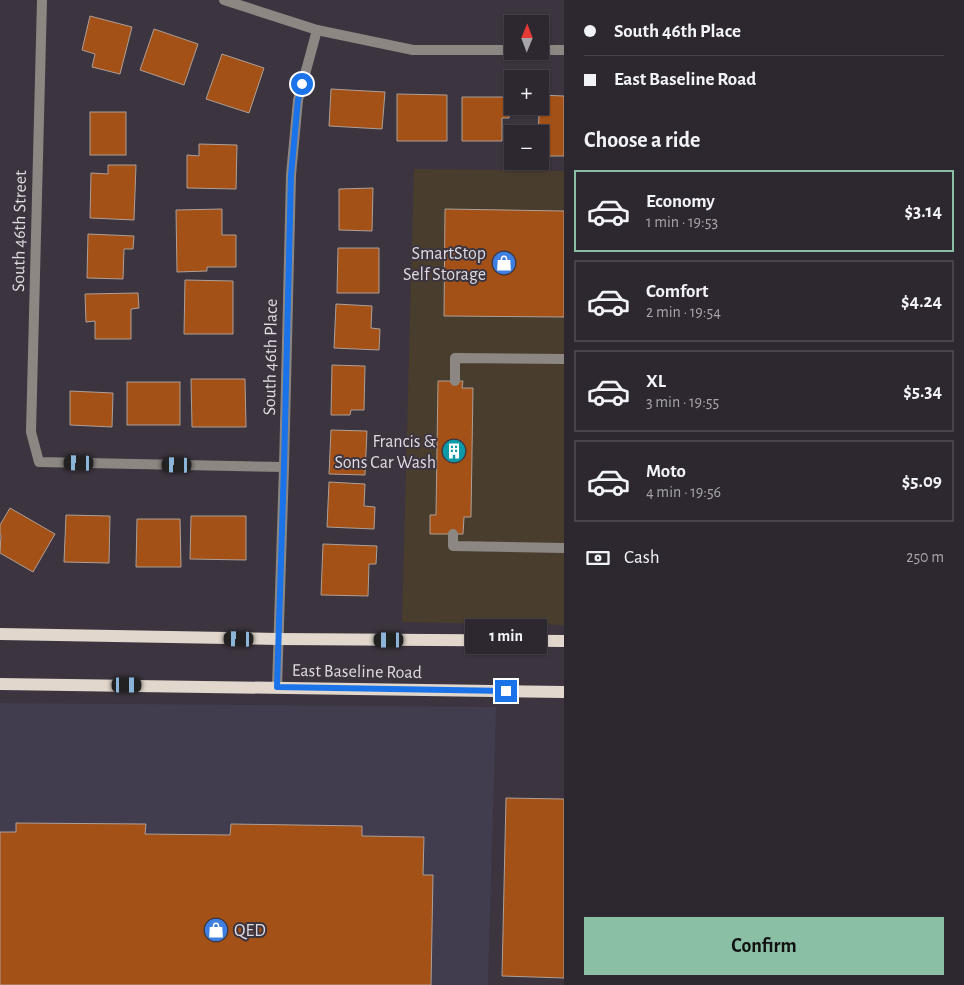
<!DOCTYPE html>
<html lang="en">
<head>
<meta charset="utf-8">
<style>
	:root { --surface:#2d272f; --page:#352f37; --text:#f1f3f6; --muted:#a7a5aa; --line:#48444b; --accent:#8abfa5 }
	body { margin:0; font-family:"Alegreya Sans",sans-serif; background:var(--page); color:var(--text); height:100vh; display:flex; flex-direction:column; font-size:19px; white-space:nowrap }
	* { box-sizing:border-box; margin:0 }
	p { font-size:16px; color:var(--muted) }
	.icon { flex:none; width:28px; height:28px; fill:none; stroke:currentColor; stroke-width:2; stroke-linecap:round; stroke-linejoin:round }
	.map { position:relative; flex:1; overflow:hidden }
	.panel { display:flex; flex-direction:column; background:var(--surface); width:400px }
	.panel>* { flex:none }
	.top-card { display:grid; align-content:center; height:110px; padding:0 20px; background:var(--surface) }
	.needle { width:32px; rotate:1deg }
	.controls { position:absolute; left:504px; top:15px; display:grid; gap:10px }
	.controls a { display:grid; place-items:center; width:45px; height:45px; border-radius:0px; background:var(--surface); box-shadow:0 1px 4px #0004,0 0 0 1px var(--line); font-size:25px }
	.end { position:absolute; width:22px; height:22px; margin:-11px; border:6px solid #1a73e8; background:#fff; box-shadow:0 0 0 2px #fff }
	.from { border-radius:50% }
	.bubble { position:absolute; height:35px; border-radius:0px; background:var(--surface); box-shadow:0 1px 4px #0004,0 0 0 1px var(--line); font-size:16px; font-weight:700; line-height:35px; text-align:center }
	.car { position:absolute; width:15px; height:30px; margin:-15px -8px; border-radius:6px; box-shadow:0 0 4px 1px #0007; background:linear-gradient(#222 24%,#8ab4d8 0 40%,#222 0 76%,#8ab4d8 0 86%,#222 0) }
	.top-card b { display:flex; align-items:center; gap:18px; height:48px; font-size:19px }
	.top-card b+b { border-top:1px solid var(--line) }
	.top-card i { width:12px; height:12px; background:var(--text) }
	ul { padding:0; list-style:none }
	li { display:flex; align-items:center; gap:15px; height:82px; margin:0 10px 8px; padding:0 10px; border:2px solid var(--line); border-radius:0px }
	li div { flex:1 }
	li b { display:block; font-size:19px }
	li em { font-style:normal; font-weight:700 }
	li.selected { border-color:var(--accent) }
	li>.icon { width:45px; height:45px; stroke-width:1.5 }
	h2 { padding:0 20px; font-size:22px; line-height:60px }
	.pay { display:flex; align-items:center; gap:12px; height:55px; padding:0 20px; font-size:19px }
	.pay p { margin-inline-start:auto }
	.primary-button { display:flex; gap:10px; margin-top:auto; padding:10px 20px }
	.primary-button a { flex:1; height:58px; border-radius:0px; background:var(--accent); color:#111; font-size:20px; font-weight:700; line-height:58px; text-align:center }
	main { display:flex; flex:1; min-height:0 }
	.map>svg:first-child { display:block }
</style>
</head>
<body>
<main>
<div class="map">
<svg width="564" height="985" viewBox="0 0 564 985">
	<rect width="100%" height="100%" fill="#3c343f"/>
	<polygon fill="#493d2e" points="414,169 564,171 564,625 402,622"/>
	<polygon fill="#413c4e" points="0,703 496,707 488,985 0,985"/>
	<g fill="#a45117" stroke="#ae9f97">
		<polygon points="90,16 132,27 120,74 92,67 95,54 82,50"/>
		<polygon points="154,29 198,44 184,85 140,70"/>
		<polygon points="222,54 264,68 249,113 206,99"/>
		<polygon points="331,89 385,92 382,129 329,126"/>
		<polygon points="397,94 447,95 447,141 397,141"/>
		<polygon points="540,95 564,96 564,156 540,156 540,134 538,134"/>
		<polygon points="462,97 509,97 509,118 502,118 502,141 462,141"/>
		<rect x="90" y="112" width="36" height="43"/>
		<polygon points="199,144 237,145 236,189 187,188 187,155 199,156"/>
		<polygon points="108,165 136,165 134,220 90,218 91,173 108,174"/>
		<polygon points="373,188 372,231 339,230 339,189"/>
		<polygon points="222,209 222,235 236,235 236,267 207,267 207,271 177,272 176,210"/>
		<polygon points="445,209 564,211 564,317 444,316"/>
		<polygon points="88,234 134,236 133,249 124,249 123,279 87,278"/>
		<polygon points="338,248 379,248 379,293 337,293"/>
		<polygon points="185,280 233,281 233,334 184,334"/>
		<polygon points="138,293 139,308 131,309 131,339 95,339 95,321 86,322 85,294"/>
		<polygon points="336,304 372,306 371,328 380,329 379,350 334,348"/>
		<polygon points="332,365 365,366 364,410 351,410 350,415 331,415"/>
		<polygon points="191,379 245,379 246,427 192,427"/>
		<polygon points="438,381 463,381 462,388 473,388 471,517 464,517 463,534 430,534 430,515 436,515"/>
		<rect x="127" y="382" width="53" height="43"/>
		<polygon points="70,391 113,393 112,427 70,425"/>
		<polygon points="331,430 367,431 365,475 329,474"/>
		<polygon points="329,482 365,484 364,506 375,507 374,529 327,527"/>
		<polygon points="10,508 55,534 33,572 0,553 1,535 0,534 0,525"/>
		<polygon points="66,515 110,516 109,563 64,562"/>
		<polygon points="191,516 246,516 246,560 190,559"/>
		<polygon points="137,519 180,519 181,567 136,567"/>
		<polygon points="323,544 377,546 376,564 369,564 368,596 321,595"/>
		<polygon points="506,798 564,799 564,978 502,976"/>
		<polygon points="16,823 146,824 145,834 230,835 231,824 362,826 362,836 424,837 423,875 433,875 431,985 0,985 0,832 16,832"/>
	</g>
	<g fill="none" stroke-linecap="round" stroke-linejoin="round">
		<g stroke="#8c8782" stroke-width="10">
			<polyline points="455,381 455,358 564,359"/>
			<polyline points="453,534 453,546 564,548"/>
		</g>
		<g stroke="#8c8782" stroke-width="10">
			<polyline points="42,0 31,432 39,462 284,467"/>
			<polyline points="224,0 317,30 413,50 512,50"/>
			<polyline points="540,50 564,50"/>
			<polyline points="277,687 284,467 291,175 298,100 317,30"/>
		</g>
		<g stroke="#e1d7cc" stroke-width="12">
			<polyline points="0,634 278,639 564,641"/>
			<polyline points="0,684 564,692"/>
		</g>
	</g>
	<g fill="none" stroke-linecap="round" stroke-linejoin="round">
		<polyline stroke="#1a73e8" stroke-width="6" points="302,84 298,100 291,175 284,467 277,687 506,691"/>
	</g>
	<defs>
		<g id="shop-disc" transform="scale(1.25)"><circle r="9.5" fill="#3f7fe0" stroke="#3c343f"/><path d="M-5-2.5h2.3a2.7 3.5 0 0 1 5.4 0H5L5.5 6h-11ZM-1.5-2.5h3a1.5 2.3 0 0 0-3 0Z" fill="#fff"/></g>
		<g id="building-disc" transform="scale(1.25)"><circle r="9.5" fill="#0f9aa8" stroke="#3c343f"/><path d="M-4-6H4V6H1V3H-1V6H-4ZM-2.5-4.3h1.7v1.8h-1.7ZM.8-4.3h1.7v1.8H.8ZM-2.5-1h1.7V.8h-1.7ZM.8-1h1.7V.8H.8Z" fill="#fff"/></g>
	</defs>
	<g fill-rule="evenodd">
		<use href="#shop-disc" x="504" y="263"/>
		<use href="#building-disc" x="454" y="451"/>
		<use href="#shop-disc" x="216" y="930"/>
	</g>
	<g text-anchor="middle" stroke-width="4" stroke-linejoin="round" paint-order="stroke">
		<g font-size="18" fill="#dfdae1" stroke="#3c343f">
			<text transform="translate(19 231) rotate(-89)" y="6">South 46th Street</text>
			<text transform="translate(270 357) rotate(-89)" y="6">South 46th Place</text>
			<text transform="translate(357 671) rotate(1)" y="6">East Baseline Road</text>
		</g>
		<g font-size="18" fill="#dfdae1" stroke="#3c343f" text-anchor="end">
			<text x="486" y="259">SmartStop<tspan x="486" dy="21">Self Storage</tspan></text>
			<text x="436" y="447">Francis &amp;<tspan x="436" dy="21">Sons Car Wash</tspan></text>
			<text x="234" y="936" text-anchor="start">QED</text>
		</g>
	</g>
</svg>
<div class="controls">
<a><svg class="needle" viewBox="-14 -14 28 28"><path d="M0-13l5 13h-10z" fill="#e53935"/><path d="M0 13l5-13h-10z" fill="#a7a5aa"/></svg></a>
<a>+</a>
<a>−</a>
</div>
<i class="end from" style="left:302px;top:84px"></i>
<i class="end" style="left:506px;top:691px"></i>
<div class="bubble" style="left:465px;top:619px;width:82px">1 min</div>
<i class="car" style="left:79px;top:463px;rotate:271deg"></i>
<i class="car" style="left:177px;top:465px;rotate:271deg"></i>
<i class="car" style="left:239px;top:639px;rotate:271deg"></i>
<i class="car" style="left:389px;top:640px;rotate:270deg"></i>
<i class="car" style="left:127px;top:685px;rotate:90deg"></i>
</div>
<section class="panel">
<div class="top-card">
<b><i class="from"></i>South 46th Place</b>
<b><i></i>East Baseline Road</b>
</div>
<h2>Choose a ride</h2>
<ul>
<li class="selected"><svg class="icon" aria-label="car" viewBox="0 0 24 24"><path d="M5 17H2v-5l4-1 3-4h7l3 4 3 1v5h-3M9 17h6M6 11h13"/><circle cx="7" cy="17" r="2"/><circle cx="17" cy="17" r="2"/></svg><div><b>Economy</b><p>1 min · 19:53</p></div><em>$3.14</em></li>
<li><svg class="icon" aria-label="car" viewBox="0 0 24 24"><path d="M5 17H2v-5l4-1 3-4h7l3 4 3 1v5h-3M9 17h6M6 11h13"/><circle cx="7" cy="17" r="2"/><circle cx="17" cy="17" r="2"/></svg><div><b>Comfort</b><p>2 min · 19:54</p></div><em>$4.24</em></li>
<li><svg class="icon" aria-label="car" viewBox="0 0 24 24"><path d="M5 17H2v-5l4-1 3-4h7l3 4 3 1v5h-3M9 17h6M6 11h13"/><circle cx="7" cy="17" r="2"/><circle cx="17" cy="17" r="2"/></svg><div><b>XL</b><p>3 min · 19:55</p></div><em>$5.34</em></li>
<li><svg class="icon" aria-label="car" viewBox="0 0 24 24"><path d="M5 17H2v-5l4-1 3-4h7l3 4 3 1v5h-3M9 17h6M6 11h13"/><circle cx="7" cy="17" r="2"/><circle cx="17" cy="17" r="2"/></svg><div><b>Moto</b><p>4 min · 19:56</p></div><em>$5.09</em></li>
</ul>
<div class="pay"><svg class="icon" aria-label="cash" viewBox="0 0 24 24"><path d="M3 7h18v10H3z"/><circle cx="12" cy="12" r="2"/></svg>Cash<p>250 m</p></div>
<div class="primary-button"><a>Confirm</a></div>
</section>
</main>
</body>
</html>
